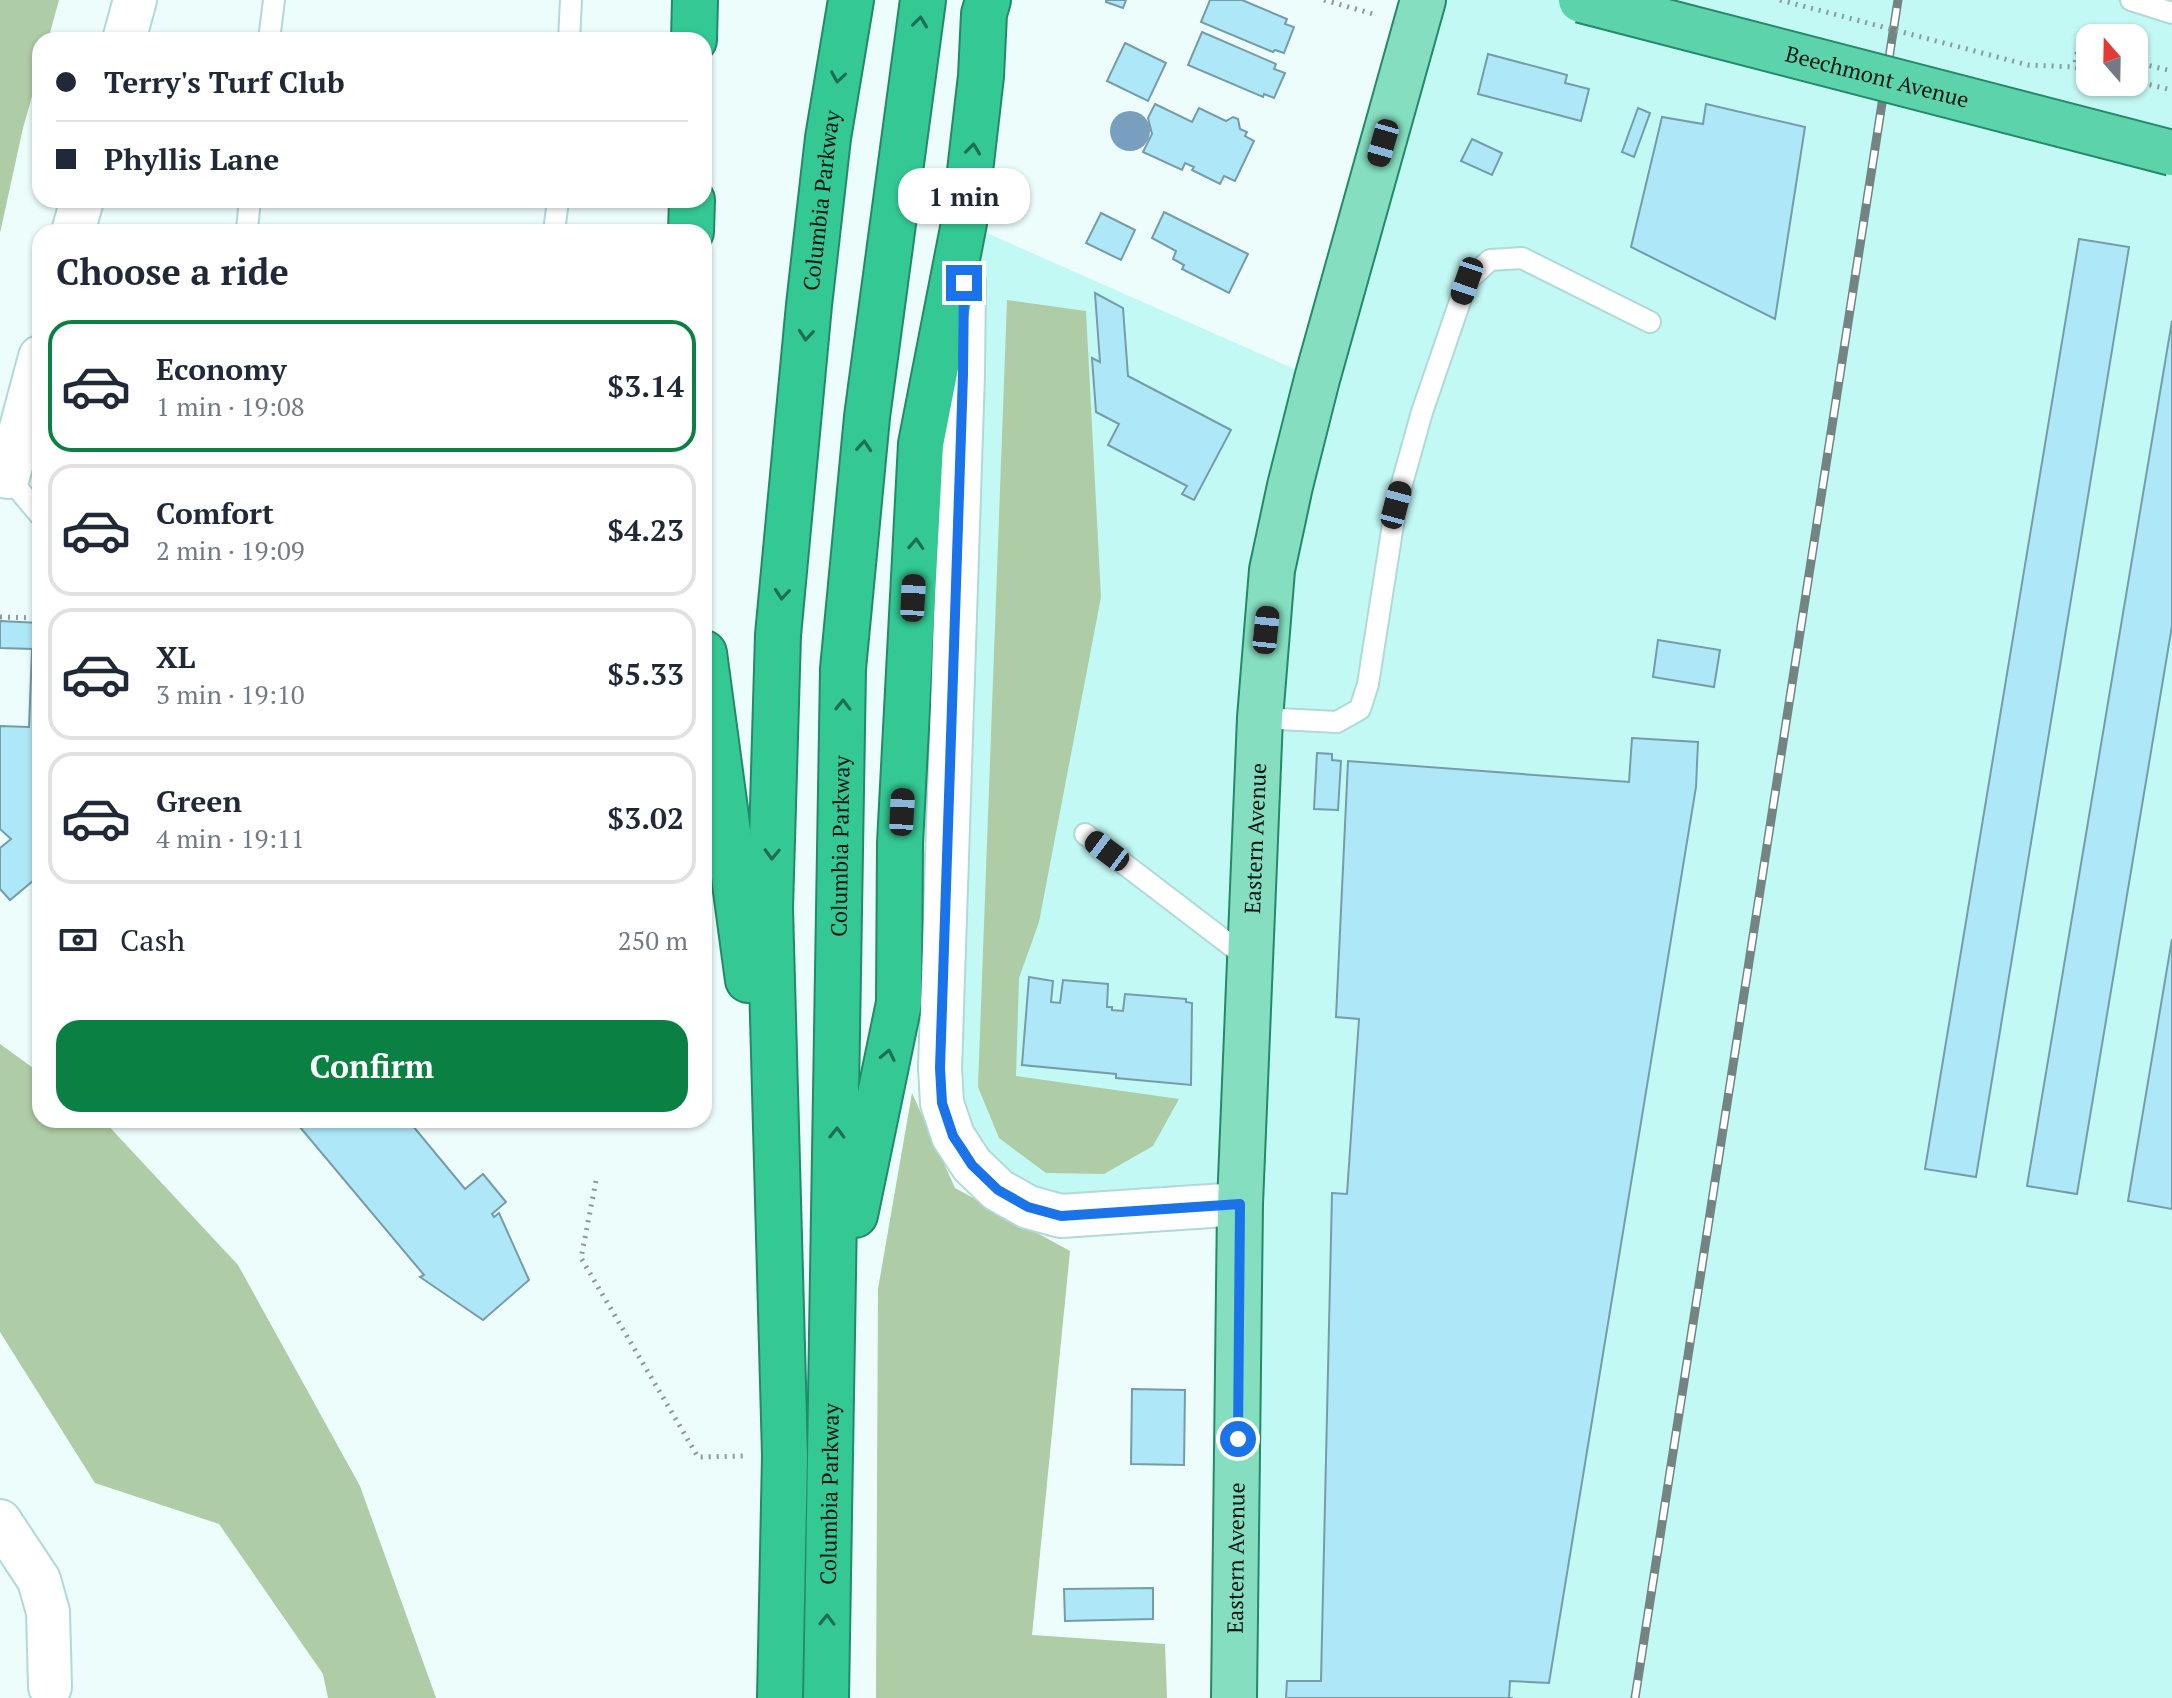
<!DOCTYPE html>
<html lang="en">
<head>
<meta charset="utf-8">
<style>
	:root { --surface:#fff; --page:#f2f2f3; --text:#1f2937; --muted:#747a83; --line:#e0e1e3; --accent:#0b8043 }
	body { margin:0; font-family:"PT Serif",serif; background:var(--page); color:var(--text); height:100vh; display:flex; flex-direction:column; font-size:30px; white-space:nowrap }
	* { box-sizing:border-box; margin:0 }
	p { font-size:26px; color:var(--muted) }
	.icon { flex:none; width:44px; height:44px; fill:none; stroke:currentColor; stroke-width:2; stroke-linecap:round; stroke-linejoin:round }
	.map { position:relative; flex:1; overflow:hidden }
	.panel { position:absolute; left:32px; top:224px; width:680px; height:904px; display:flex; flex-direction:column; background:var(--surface); border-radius:24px; box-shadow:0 2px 6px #0004 }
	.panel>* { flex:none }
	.top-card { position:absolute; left:32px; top:32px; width:680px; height:176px; border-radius:24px; box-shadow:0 2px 6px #0004; display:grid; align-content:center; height:176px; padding:0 24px; background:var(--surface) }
	.needle { width:52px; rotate:340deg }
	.controls { position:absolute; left:2076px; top:24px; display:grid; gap:16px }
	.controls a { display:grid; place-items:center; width:72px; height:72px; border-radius:16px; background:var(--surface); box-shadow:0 2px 6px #0004; font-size:40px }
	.end { position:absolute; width:36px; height:36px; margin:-18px; border:10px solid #1a73e8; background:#fff; box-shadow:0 0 0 4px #fff }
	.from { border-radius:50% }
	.bubble { position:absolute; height:56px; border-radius:24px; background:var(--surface); box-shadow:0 2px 6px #0004; font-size:26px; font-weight:700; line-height:56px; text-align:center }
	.car { position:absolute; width:24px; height:48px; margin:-24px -12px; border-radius:10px; box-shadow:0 0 6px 2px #0007; background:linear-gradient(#222 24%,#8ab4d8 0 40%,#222 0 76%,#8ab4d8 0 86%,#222 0) }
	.top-card b { display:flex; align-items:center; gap:28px; height:76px; font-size:30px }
	.top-card b+b { border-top:2px solid var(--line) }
	.top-card i { width:20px; height:20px; background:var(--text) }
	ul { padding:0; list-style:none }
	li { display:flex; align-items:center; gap:24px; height:132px; margin:0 16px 12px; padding:0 8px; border:4px solid var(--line); border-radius:24px }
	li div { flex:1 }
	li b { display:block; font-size:30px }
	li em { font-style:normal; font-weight:700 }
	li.active { border-color:var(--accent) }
	li>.icon { width:72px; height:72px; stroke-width:1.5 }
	h2 { padding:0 24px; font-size:36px; line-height:96px }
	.pay { display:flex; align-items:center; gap:20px; height:88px; padding:0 24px; font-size:30px }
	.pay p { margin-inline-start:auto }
	.action { display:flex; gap:16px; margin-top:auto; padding:16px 24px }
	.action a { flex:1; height:92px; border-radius:24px; background:var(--accent); color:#fff; font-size:32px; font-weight:700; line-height:92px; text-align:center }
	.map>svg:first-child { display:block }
</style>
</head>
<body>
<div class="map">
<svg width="2172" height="1698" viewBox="0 0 2172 1698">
	<rect width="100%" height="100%" fill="#ecfdfc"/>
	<path fill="#c3f9f5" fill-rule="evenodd" d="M1403,0H2172V1698H1234L1240,1205L1061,1216L953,1136L964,223L1317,379ZM2090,38H2134V82H2090Z"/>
	<g fill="#aecca5">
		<polygon points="0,0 59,0 48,40 40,40 40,68 23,128 0,233"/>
		<polygon points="1007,300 1086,311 1101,597 1039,922 1019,978 1016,1076 1179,1099 1153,1146 1104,1174 1046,1173 999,1138 978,1087"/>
		<polygon points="0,1044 40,1073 40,1120 103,1120 238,1265 360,1486 436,1698 328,1698 323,1674 219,1524 95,1483 0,1332"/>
		<polygon points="912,1093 955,1188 1070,1251 1032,1635 1165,1644 1167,1698 876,1698 878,1289"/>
	</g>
	<circle fill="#789fbe" cx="1130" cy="131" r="20"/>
	<g fill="#aee8f8" stroke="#769ca7" stroke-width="2">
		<polygon points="1106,0 1126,0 1123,8 1106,2"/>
		<polygon points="1210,0 1242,0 1287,19 1285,24 1294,27 1284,53 1275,50 1273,52 1201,22"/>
		<polygon points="1202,32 1276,64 1274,69 1285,73 1274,98 1264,94 1263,97 1188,65"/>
		<polygon points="1125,43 1166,63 1148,101 1107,81"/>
		<polygon points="1488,54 1567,75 1565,83 1589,89 1581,121 1478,94"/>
		<polygon points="1155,104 1192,122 1199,108 1226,121 1233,117 1238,119 1240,129 1247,132 1245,136 1254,141 1235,181 1224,176 1220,184 1192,170 1194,167 1185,163 1182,170 1143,152 1152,134 1148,118"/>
		<polygon points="1706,104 1805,127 1775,319 1631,247 1662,117 1703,124"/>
		<polygon points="1638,108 1650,113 1634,157 1622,152"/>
		<polygon points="1472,139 1502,153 1492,175 1461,161"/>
		<polygon points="1164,212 1248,254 1229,293 1182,269 1184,265 1173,259 1176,251 1152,238"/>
		<polygon points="1101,213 1135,230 1121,260 1086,243"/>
		<polygon points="2079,239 2129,247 1976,1177 1925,1169"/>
		<polygon points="1095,293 1123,308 1128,376 1231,430 1194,500 1182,494 1187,486 1108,445 1119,424 1096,412 1092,358 1100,362"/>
		<polygon points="2172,321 2172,626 2077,1194 2027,1186"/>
		<polygon points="0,621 40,623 40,875 10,900 0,889 0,848 11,839 0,829 0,726 29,727 32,649 0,648"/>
		<polygon points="1658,640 1720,650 1714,687 1653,677"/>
		<polygon points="1632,738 1698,742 1696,787 1549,1683 1510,1681 1509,1698 1513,1698 1286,1698 1287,1681 1321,1681 1332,1193 1347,1194 1359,1019 1336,1017 1348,761 1629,782"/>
		<polygon points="1317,753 1332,754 1332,760 1341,761 1338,810 1314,809"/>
		<polygon points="2172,939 2172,1209 2128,1201"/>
		<polygon points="1029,977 1053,981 1051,1002 1060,1003 1063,980 1108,984 1107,1007 1112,1007 1112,1010 1123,1011 1125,994 1186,999 1186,1002 1192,1003 1191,1085 1116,1078 1116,1074 1022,1065"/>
		<polygon points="294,1120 408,1120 465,1189 483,1174 506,1202 492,1214 494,1217 499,1213 529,1280 483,1320 420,1277 424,1275"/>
		<polygon points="1132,1389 1185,1390 1184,1465 1131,1464"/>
		<polygon points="1153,1588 1153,1619 1065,1621 1064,1589"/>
	</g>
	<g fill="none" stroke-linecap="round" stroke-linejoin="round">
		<g stroke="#afdad7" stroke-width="24">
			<g id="service">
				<polyline points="2131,0 2172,13"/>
				<polyline points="269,40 274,0"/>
				<polyline points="569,40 571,0"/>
				<polyline points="250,232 247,229 250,200"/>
				<polyline points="554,232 558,200"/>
				<polyline points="8,477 40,515"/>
				<polyline points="1260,718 1337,722 1360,709 1368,684 1396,505 1422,412 1467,281 1490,260 1522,258 1650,322"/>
				<polyline points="1085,834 1250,960"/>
			</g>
		</g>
		<g stroke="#afdad7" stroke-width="46">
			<g id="minor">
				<polyline points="124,40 135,0"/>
				<polyline points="73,232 82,200"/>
				<polyline points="964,282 963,374 940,1068 942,1103 953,1136 972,1165 998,1190 1028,1207 1061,1216 1240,1204"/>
				<polyline points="8,477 40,357"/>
				<polyline points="0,1521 39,1580 48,1612 50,1687"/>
			</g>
		</g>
		<g stroke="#248968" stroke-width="48">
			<g id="primary">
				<path id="s1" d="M1234,1698L1240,1204L1260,718L1272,570L1290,486L1317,379L1423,0"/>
			</g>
		</g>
		<g stroke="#248968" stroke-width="48">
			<g id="motorway">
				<polyline points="694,40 695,0"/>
				<polyline points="691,232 692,200"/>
				<polyline points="704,653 748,980"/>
				<polyline points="855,1215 899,1003 900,843 921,444 964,223 981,76 984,14 988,0"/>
				<path id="s2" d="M780,1698L785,1456L770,908L778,635L809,305L828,138L851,0"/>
				<path id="s3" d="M826,1698L843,669L867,417L923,0"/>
			</g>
		</g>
		<g stroke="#8b9b9b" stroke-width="5" stroke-dasharray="2 6" stroke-linecap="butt">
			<polyline points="1324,0 1377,15"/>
			<polyline points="2090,52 2078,49 2074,67 2090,71"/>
			<polyline points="2134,62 2172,71"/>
			<polyline points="2134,81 2172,90"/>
			<polyline points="0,617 40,618"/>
			<polyline points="596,1181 581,1258 698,1457 745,1456"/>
		</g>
		<use href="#service" stroke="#fff" stroke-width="20"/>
		<use href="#minor" stroke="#fff" stroke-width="42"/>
		<use href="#primary" stroke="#85debf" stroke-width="44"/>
		<use href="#motorway" stroke="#34c894" stroke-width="44"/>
		<g stroke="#748483" stroke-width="9">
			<polyline id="rail" points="1635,1698 1898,0"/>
		</g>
		<use href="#rail" stroke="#fff" stroke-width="6" stroke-dasharray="18" stroke-linecap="butt"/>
		<g stroke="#248968" stroke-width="48" stroke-linecap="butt">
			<g id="trunk-bridge">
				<path id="s4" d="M1581,0L2172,153"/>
			</g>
		</g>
		<polyline stroke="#8b9b9b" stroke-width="5" stroke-dasharray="2 6" stroke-linecap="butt" points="1780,0 2028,65 2074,67 2090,71"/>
		<use href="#trunk-bridge" stroke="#5cd3aa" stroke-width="44"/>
	</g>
	<defs><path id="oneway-chevron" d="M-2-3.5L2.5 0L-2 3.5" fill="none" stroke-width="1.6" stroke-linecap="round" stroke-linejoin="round" transform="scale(2)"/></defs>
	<g stroke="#1d6e54">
		<use href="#oneway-chevron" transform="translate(920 22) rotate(-83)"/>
		<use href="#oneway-chevron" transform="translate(838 77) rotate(99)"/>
		<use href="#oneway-chevron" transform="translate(973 149) rotate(-83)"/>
		<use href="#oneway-chevron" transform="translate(806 335) rotate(95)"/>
		<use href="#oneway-chevron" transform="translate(864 446) rotate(-85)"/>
		<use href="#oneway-chevron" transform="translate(916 544) rotate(-87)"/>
		<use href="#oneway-chevron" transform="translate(782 594) rotate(95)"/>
		<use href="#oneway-chevron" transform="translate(843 705) rotate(-89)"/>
		<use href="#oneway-chevron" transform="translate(772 854) rotate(92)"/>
		<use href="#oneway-chevron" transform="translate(888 1055) rotate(-78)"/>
		<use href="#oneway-chevron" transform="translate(837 1133) rotate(-89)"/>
		<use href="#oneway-chevron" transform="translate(827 1620) rotate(-89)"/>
	</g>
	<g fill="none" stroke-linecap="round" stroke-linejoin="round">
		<polyline stroke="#1a73e8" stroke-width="10" points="964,283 963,374 940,1068 942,1103 953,1136 963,1151 972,1165 998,1190 1028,1207 1061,1216 1240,1204 1238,1439"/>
	</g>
	<g text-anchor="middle" stroke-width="8" stroke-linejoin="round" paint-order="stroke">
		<g font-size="22" fill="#061515" stroke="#fff">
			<text dy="8" stroke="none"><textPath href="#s4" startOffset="306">Beechmont Avenue</textPath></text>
			<text dy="8" stroke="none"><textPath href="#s2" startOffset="1500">Columbia Parkway</textPath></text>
			<text dy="8" stroke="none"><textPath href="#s1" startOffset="860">Eastern Avenue</textPath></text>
			<text dy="8" stroke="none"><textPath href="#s3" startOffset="852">Columbia Parkway</textPath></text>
			<text dy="8" stroke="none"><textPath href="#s3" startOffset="204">Columbia Parkway</textPath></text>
			<text dy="8" stroke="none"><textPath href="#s1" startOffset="140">Eastern Avenue</textPath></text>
		</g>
	</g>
</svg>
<div class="controls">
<a><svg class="needle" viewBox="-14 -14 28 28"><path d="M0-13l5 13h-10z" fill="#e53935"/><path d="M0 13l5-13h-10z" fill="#747a83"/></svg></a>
</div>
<i class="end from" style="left:1238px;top:1439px"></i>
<i class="end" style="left:964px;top:283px"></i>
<div class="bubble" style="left:898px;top:168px;width:132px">1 min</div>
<i class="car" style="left:1383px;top:143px;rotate:196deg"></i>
<i class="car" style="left:1467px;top:281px;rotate:199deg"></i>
<i class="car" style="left:1396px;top:505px;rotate:15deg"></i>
<i class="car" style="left:913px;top:598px;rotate:3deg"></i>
<i class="car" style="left:1266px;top:630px;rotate:6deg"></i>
<i class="car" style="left:902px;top:812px;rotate:3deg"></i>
<i class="car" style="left:1107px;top:851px;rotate:307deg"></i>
<div class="top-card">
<b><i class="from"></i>Terry's Turf Club</b>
<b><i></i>Phyllis Lane</b>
</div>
<section class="panel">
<h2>Choose a ride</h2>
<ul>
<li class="active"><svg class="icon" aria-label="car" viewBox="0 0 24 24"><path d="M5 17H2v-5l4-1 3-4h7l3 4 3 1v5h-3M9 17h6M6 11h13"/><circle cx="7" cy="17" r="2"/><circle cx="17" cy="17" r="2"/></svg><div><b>Economy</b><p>1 min · 19:08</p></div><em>$3.14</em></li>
<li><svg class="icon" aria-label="car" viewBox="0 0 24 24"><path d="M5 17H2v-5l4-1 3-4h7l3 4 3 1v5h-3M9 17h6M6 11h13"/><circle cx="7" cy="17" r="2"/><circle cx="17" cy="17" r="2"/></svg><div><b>Comfort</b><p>2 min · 19:09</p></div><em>$4.23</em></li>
<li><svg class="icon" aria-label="car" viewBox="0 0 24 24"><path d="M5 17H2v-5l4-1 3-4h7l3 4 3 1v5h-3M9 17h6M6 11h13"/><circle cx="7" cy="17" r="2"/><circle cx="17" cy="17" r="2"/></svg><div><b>XL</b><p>3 min · 19:10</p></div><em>$5.33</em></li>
<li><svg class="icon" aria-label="car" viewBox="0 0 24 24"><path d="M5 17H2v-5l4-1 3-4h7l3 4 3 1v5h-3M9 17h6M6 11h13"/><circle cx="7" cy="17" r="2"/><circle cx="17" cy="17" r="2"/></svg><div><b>Green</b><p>4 min · 19:11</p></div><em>$3.02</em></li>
</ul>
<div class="pay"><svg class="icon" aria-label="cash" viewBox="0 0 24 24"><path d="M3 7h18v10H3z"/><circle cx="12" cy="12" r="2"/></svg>Cash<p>250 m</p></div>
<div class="action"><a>Confirm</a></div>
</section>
</div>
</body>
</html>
